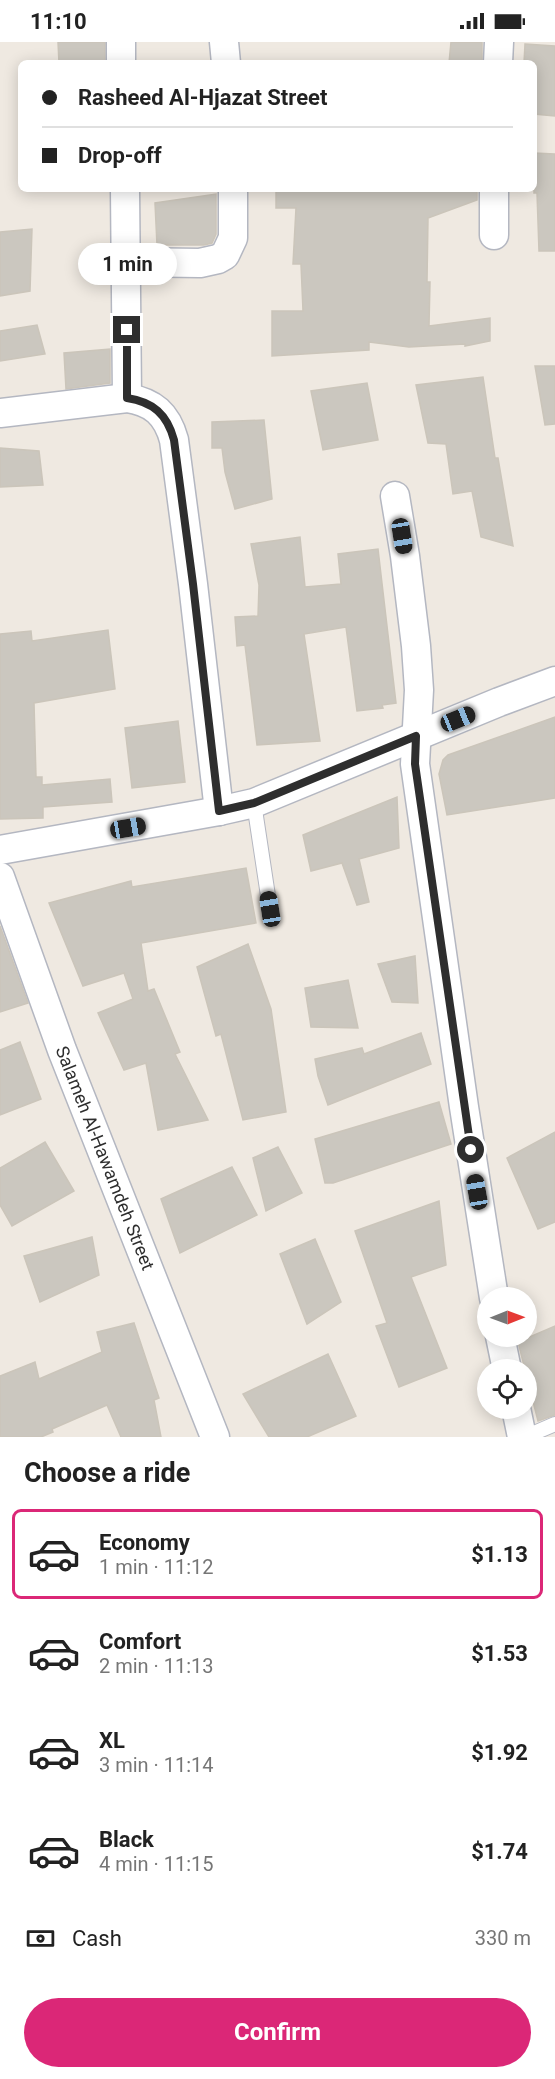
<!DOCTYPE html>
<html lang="en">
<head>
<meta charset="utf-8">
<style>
	:root { --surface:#fff; --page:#f6f6f6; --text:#222; --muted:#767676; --line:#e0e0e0; --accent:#db2777 }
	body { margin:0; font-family:Roboto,sans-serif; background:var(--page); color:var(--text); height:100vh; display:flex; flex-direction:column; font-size:22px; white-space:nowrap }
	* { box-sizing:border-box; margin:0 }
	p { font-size:20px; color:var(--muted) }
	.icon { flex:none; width:33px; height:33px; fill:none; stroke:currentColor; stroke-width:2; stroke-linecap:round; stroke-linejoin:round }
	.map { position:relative; height:1395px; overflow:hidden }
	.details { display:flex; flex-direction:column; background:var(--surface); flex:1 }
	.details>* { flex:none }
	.banner { position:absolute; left:18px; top:18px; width:519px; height:132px; border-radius:9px; box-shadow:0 3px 15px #0003; display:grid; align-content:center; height:132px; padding:0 24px; background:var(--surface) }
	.needle { width:39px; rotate:89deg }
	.tools { position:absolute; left:477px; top:1245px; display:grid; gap:12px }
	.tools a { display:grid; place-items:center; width:60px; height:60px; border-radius:50%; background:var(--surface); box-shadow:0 3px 15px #0003; font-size:30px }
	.end { position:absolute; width:27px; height:27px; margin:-14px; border:8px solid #2e2e2e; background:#fff; box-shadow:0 0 0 3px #fff }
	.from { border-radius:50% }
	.bubble { position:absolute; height:42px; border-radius:21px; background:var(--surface); box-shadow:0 3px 15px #0003; font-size:20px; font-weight:700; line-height:42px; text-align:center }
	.car { position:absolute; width:18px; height:36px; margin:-18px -9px; border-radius:8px; box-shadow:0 0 4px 2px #0007; background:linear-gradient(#222 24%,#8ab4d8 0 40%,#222 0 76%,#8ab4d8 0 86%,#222 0) }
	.banner b { display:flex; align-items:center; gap:21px; height:57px; font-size:22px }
	.banner b+b { border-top:2px solid var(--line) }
	.banner i { width:15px; height:15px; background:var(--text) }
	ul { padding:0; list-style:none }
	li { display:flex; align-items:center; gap:18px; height:90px; margin:0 12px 9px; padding:0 12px; border:3px solid transparent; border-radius:9px }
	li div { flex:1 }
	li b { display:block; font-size:22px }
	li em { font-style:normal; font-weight:700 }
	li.selected { border-color:var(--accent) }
	li>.icon { width:54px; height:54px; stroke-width:1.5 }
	h2 { padding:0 24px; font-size:27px; line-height:72px }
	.pay { display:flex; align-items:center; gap:15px; height:66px; padding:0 24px; font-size:22px }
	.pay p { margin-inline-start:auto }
	.button { display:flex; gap:12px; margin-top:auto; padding:12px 24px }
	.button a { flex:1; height:69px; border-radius:36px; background:var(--accent); color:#fff; font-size:24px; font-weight:700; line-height:69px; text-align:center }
	.status { display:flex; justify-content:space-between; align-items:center; height:42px; padding:0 30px; background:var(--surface); direction:ltr }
	.status svg { height:16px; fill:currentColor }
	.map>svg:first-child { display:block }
</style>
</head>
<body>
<div class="status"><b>11:10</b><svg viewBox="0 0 49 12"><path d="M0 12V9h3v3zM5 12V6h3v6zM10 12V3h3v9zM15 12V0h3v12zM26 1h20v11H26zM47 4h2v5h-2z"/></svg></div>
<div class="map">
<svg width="555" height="1395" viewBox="0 0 555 1395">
	<rect width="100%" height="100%" fill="#efe9e1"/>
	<g fill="#cbc7bf" stroke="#cbc5ba" stroke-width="1.5">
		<polygon points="58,0 105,0 105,21 59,21"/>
		<polygon points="451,0 482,0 482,21 449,21"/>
		<polygon points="525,2 555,4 555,74 534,72 534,21 524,21"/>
		<polygon points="534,111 555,112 555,209 539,209 537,151 534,151"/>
		<polygon points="276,147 477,147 477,158 428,176 427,240 430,240 429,284 490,276 490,299 465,304 465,302 409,305 369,300 369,308 272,314 272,269 303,269 301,222 293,222 296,166 276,166"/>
		<polygon points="216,152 216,192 212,201 204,203 157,203 155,161"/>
		<polygon points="32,187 30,249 0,254 0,190"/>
		<polygon points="37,283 45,312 0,319 0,289"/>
		<polygon points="110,307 110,341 66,347 64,311"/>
		<polygon points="535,324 555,324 555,382 545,383"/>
		<polygon points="483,335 495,416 498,416 513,504 481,495 472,449 453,452 446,402 428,401 416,343"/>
		<polygon points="367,341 378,398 323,408 311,349"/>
		<polygon points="264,378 272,457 235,467 225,430 222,406 212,406 212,380"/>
		<polygon points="0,406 39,409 43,443 0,445"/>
		<polygon points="300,495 305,545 341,542 338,512 378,507 396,661 382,663 383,666 357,669 346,585 304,592 320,699 257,703 245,603 237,604 235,575 258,574 259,543 251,502"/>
		<polygon points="108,588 115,647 34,661 36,735 42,735 42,743 110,737 112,760 43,765 43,776 0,777 0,592 31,589 32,599"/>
		<polygon points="555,675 555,756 447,773 439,732 443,718 448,713"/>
		<polygon points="178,679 185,740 132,746 125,686"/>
		<polygon points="397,755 399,806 359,817 369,860 357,863 342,821 311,829 303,793"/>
		<polygon points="246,826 256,881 141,901 148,949 154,947 180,1010 175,1012 208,1078 158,1088 146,1021 124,1028 98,971 133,957 124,931 83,944 49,861 131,839 132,845"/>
		<polygon points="0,884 28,961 0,970"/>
		<polygon points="248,902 271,967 286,1070 243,1078 221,992 216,994 197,925"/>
		<polygon points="415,914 418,961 392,960 378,922"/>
		<polygon points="348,938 358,986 311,985 305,946"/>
		<polygon points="421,991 431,1022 328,1063 318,1034 315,1017 362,1006 364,1012"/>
		<polygon points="20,1000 41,1057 0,1073 0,1008"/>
		<polygon points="439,1060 451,1102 333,1141 325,1141 315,1097"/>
		<polygon points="555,1090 555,1180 538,1187 507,1116"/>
		<polygon points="45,1100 74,1149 12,1184 0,1163 0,1126"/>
		<polygon points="278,1105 302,1151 266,1169 253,1116"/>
		<polygon points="232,1125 257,1173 180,1211 161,1157"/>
		<polygon points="439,1159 446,1223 411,1235 447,1326 399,1345 376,1284 387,1281 355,1189"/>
		<polygon points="92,1195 99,1233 40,1260 24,1214"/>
		<polygon points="315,1197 341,1260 307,1282 280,1212"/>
		<polygon points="134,1281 159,1356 154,1358 161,1395 121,1395 107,1363 52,1387 53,1390 41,1395 0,1395 0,1334 35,1320 39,1337 102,1310 97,1290"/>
		<polygon points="555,1284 555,1373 538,1379 518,1300"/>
		<polygon points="328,1312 356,1374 307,1395 269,1395 243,1352"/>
	</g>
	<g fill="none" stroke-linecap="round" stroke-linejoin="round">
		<g stroke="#b4b7c1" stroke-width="16">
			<g id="service">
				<polyline points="254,761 270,867"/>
				<polyline points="525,1395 555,1382"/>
			</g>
		</g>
		<g stroke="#b4b7c1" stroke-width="31">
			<g id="minor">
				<polyline points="121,0 121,21"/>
				<polyline points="224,0 226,21"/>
				<polyline points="498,21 499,0"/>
				<polyline points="125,147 127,356"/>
				<polyline points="494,193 494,147"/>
				<polyline points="126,220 200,221 218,217 225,213 233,196 233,147"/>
				<path d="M0,371L127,356C153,360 167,372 174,398L193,542L219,769"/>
				<polyline points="395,454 405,514 416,604 419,648 415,722 464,1065 494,1256"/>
				<polyline points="0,808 219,769 254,761 499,660 555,639"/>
				<path id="s1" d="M0,835L62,1008L215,1395"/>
				<polyline points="500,1294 507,1328"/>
				<polyline points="516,1366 522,1395"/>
			</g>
		</g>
		<use href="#service" stroke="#fff" stroke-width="14"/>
		<use href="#minor" stroke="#fff" stroke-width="28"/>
	</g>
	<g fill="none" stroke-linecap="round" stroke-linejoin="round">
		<path stroke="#2e2e2e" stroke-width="8" d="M127,288V356C153,360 167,372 174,398L193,542L219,769L254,761L416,694L415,722L471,1108"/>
	</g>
	<g text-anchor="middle" stroke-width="4.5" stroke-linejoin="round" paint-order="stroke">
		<g font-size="18" fill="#2e2e2e" stroke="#fff">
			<text dy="6" stroke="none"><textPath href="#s1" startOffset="300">Salameh Al-Hawamdeh Street</textPath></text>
		</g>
	</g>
</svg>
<div class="tools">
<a><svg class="needle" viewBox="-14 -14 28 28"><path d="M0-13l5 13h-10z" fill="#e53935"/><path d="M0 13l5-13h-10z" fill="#767676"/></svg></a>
<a><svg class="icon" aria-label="locate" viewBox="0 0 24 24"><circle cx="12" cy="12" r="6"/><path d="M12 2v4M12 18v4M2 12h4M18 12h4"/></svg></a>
</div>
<i class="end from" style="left:471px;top:1108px"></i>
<i class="end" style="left:127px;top:288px"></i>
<div class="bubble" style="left:78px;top:201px;width:99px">1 min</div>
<i class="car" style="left:402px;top:494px;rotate:171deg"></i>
<i class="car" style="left:458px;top:677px;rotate:68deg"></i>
<i class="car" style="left:128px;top:786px;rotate:80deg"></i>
<i class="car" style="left:270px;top:867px;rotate:351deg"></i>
<i class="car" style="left:477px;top:1150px;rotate:350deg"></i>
<div class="banner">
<b><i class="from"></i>Rasheed Al-Hjazat Street</b>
<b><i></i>Drop-off</b>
</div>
</div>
<section class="details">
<h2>Choose a ride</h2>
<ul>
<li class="selected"><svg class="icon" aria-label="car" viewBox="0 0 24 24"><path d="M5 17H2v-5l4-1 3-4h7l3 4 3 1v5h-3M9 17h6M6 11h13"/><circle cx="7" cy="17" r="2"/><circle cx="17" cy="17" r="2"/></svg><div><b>Economy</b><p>1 min · 11:12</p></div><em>$1.13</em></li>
<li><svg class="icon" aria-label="car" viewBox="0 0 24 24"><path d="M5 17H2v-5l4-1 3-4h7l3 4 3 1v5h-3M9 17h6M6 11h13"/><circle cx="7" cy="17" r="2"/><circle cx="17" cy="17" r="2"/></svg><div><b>Comfort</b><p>2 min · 11:13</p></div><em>$1.53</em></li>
<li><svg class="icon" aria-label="car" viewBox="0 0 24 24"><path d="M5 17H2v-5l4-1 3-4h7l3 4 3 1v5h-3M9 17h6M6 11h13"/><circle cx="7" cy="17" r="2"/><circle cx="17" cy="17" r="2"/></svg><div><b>XL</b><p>3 min · 11:14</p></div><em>$1.92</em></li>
<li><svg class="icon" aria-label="car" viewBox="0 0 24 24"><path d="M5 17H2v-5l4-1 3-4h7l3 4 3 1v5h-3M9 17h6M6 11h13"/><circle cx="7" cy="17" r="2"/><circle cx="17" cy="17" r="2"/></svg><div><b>Black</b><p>4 min · 11:15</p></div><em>$1.74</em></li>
</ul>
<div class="pay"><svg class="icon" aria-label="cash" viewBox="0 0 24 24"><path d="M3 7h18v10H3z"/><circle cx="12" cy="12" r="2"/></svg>Cash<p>330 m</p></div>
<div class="button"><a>Confirm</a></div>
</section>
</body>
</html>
